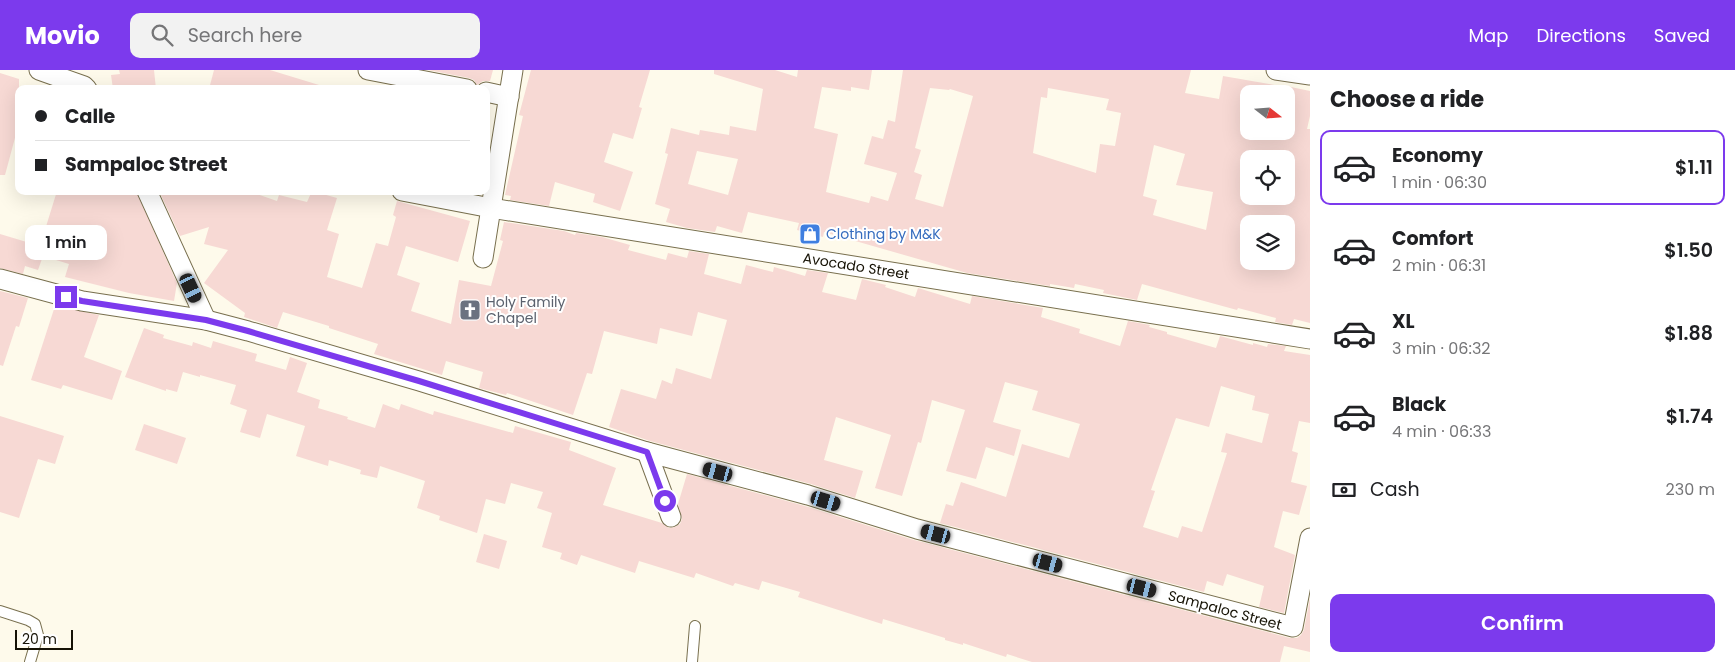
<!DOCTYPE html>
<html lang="en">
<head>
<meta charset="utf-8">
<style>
	:root { --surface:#fff; --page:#f2f2f2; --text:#202124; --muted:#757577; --line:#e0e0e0; --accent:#7c3aed }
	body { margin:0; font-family:Poppins,sans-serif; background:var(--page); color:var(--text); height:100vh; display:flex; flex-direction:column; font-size:19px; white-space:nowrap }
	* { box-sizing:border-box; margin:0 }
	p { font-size:16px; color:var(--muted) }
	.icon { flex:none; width:28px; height:28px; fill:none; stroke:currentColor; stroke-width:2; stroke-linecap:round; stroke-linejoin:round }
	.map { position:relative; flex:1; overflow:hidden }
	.details { display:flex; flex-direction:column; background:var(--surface); width:425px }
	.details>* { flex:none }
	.hud { position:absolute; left:15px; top:15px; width:475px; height:110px; border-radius:10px; box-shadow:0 5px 20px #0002; display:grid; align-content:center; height:110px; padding:0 20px; background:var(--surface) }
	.needle { width:32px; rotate:107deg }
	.fabs { position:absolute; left:1240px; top:15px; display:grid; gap:10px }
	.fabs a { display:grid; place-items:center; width:55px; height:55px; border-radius:10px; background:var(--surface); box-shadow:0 5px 20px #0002; font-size:25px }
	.scale { position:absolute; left:15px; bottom:12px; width:58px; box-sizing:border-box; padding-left:5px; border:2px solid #161205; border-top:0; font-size:14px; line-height:18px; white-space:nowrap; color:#161205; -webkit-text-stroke:4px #fff; paint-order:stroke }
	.end { position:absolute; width:22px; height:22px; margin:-11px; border:6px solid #7c3aed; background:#fff; box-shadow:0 0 0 2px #fff }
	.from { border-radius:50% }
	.bubble { position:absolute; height:35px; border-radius:10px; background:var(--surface); box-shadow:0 5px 20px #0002; font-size:16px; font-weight:600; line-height:35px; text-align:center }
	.car { position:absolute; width:15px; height:30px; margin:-15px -8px; border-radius:6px; box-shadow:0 0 4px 1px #0007; background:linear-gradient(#222 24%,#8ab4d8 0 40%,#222 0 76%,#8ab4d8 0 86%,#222 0) }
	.hud b { display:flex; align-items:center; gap:18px; height:48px; font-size:19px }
	.hud b+b { border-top:1px solid var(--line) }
	.hud i { width:12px; height:12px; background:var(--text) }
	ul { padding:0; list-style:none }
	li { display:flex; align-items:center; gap:15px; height:75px; margin:0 10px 8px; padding:0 10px; border:2px solid transparent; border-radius:10px }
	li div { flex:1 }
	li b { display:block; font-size:19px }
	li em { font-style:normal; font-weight:600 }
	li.current { border-color:var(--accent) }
	li>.icon { width:45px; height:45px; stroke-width:1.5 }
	h2 { padding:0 20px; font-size:22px; line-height:60px }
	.pay { display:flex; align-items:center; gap:12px; height:55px; padding:0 20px; font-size:19px }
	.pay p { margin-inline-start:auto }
	.cta { display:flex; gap:10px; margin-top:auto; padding:10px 20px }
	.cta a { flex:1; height:58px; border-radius:10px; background:var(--accent); color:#fff; font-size:20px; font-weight:600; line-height:58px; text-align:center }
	header { display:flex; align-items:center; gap:30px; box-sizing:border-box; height:70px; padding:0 25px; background:var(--accent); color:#fff }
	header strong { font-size:24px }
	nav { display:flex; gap:28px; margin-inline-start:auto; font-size:18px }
	.search { width:350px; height:45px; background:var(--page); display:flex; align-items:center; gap:12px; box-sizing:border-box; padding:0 18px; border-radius:10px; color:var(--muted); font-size:19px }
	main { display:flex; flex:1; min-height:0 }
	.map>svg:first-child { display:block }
</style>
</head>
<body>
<header>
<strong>Movio</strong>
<div class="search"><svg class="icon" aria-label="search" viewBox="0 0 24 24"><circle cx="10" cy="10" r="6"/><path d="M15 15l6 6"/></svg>Search here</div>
<nav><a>Map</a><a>Directions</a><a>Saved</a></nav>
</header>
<main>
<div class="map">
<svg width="1310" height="592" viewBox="0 0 1310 592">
	<rect width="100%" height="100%" fill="#fefaeb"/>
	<g fill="#f7d9d4" fill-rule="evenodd">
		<polygon points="119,0 154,0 156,19 113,19 111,5 120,4"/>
		<polygon points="214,0 270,0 319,15 319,19 209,19"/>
		<polygon points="428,0 493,0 490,11 483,11 477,15 474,10 469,8"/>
		<polygon points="531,0 650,0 639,37 642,38 633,69 613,63 604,92 633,102 620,141 593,132 595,124 555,112 549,136 510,130 511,126 505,125 523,46 519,45"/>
		<path d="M714,0H775L797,7L798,0H872L869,20L851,17V21L822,17L814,58L838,64L826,122L869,133L871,126L888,131L897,103L864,94L872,66L883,69L888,50L895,52L903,0H1191L1185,23L1219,29L1223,6L1280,16V24H1249V61H1286V16L1310,21V46L1307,59H1310V253L1294,249L1292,255L1275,252L1276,248L1238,238L1237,240L1142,214L1137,230L1103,223L1104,220L1075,214L1074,218L1050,214V216L967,203L824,162L823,167L797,160L799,153L748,142L742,163L717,156L715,162L687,158L666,152L670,139L655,134L668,84L665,83L671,58L699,65L700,60L729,65L730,56L756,61L763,19L714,4ZM930,18L949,20L950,19L973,26L943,137L915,129L922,105L914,102L921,80L915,78ZM1048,18L1109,29L1106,40L1121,43L1115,76L1100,74L1096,103L1033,83L1041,27L1047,28ZM1154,75L1185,84L1176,115L1213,122L1206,160L1153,145L1157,130L1143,126ZM697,81L738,89L728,125L688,114ZM1249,89H1286V126H1249ZM1249,154H1286V191H1249Z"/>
		<polygon points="0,3 19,9 19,53 5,105 0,105"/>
		<polygon points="57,121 136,121 177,213 174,231 129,223 65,207 69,194 43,186 38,200 25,196 23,204 0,198 0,164 40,176"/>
		<path d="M159,121H248L277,131L279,125L307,132L312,121L337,128L327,160L339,164L327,207L362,218L376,173L388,176L396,147L393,145L397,131L470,151L458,192L406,176L397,205L420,213L411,241L451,254L459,210L491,216L503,171L500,170L504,152L564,161L575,165L576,163L602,167L630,175L628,180L666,190L668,183L687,188L689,181L709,184L704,204L741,214L746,195L773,202L774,197L805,206L807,200L828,203L822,222L856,230L862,209L886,215L885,217L915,227L918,218L970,234L972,226L1043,238L1041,247L1080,259L1079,263L1120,276L1128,251L1150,255L1149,257L1167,262V264L1216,278L1220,266L1253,275V273L1267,277L1268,274L1286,276L1284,281L1310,285V353L1299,351L1292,381L1298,383L1291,412L1307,416L1299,445L1283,441L1274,477L1295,485L1284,543L1259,537L1264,516L1227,504L1223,516L1207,511L1204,522L940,453L946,434L953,436L961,412L1006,427L1022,374L1069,388L1080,354L1032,340L1038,321L1005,312L993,352L1021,360L1014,386L986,377L976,409L946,401L965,340L932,330L921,373L918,372L902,426L875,418L891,365L836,347L824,390L863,401L855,428L811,414L650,371L609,357L621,319L656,329L662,310L672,314L676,298L711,309L727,250L698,242L692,266L660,258L657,274L604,261L592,304L587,303L573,345L507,323L506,325L479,318L483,302L446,291L442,305L374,284L378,274L329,258V256L283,242L277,258L244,247L245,243L204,213L228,180L204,174L209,157L180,166ZM1221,316L1255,326L1252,340L1269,344L1262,373L1226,363L1221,382L1227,383L1202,462L1182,456L1178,468L1143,457L1155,421L1151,420L1176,348L1209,357Z"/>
		<polygon points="0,221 28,228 19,257 16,256 3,296 0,295"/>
		<polygon points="55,236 99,245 84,287 122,301 112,330 63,315 61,319 31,310"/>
		<polygon points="144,258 164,265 163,268 192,276 193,272 211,278 213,271 257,284 255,291 286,300 290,287 307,293 297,322 320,330 318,338 348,347 347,349 375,358 383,334 399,340 401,334 433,345 434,341 513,363 515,356 571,372 569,380 616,398 603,435 662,453 669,458 675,457 680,454 682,449 678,434 687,404 805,436 914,470 1290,568 1297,568 1301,565 1304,560 1310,528 1310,582 1284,576 1280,592 1032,592 1007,584 1006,587 963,573 963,575 945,570 945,568 883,549 882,554 798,527 800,522 762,511 759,520 735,513 733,516 696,503 694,508 639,491 635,503 581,485 577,495 560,489 562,483 542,477 552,443 537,438 543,422 511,413 505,434 486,429 477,463 439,450 440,446 417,438 425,411 380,396 377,408 360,404 361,400 329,390 328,396 296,386 305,356 267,344 260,368 240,362 247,340 230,334 236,315 200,305 200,307 183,302 177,322 166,319 166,321 125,307"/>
		<polygon points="0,346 64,366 55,394 38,389 19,448 0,442"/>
		<polygon points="144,354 186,368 177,394 135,380"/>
		<polygon points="484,464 507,471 499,499 476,492"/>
	</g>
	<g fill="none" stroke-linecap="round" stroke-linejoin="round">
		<g stroke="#786f4e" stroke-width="12">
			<g id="lane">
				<polyline points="0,541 28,550 35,554 38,565 30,592"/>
				<polyline points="692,592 695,556"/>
			</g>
		</g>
		<g stroke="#786f4e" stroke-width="21">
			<g id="street">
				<polyline points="39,0 84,16 87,19"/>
				<polyline points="368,0 467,19"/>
				<polyline points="1276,0 1310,5"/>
				<polyline points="486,22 509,27"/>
				<polyline points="147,121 206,250"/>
				<polyline points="402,121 491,138 1310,269"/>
				<polyline points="483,188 513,0"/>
				<polyline points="0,209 82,231 206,250 248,261 419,311 647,382 808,425 917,459 1293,557 1310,468"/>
				<polyline points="647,382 671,447"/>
			</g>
		</g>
		<use href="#lane" stroke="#fff" stroke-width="10"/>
		<use href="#street" stroke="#fff" stroke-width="19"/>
	</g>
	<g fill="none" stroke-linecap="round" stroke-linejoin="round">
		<polyline stroke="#7c3aed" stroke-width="6" points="66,227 82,231 206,250 248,261 419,311 647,382 665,431"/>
	</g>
	<defs>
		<g id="shop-square" transform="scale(1.125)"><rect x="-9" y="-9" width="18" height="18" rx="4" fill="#3f7fe0" stroke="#fff"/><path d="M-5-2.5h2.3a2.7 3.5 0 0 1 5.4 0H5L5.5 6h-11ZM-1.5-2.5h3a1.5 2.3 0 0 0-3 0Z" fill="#fff"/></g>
		<g id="church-square" transform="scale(1.125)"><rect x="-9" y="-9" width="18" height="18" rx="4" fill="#6b7280" stroke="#fff"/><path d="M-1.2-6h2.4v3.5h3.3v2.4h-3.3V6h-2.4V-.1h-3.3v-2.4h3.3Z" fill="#fff"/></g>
	</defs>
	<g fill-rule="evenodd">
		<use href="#shop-square" x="810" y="164"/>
		<use href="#church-square" x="470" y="240"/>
	</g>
	<g text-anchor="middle" stroke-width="4" stroke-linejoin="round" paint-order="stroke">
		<g font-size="14" fill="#366cbe" stroke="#fff" text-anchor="start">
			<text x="826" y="169">Clothing by M&amp;K</text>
		</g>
		<g font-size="14" fill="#161205" stroke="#fff">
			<text transform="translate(856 196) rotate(9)" y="5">Avocado Street</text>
			<text transform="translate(1225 540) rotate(15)" y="5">Sampaloc Street</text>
		</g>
		<g font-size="14" fill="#5b616d" stroke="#fff" text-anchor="start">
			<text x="486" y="237">Holy Family<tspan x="486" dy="16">Chapel</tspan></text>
		</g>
	</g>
</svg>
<div class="fabs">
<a><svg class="needle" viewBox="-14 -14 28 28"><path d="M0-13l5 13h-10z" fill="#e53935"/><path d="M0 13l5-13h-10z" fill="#757577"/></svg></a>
<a><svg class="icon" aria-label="locate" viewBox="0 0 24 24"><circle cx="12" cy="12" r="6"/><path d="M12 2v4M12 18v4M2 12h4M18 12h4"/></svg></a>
<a><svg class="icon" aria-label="layers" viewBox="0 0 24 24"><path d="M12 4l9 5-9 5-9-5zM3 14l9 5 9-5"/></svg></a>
</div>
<div class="scale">20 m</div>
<i class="end from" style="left:665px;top:431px"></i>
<i class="end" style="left:66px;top:227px"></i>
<div class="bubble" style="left:25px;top:155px;width:82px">1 min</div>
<i class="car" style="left:191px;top:218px;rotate:155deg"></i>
<i class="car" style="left:718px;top:402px;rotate:285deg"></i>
<i class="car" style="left:826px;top:431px;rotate:107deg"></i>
<i class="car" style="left:936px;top:464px;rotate:285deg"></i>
<i class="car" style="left:1048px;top:493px;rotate:105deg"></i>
<i class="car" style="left:1142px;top:518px;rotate:104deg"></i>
<div class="hud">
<b><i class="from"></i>Calle</b>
<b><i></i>Sampaloc Street</b>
</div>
</div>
<section class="details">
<h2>Choose a ride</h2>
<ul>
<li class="current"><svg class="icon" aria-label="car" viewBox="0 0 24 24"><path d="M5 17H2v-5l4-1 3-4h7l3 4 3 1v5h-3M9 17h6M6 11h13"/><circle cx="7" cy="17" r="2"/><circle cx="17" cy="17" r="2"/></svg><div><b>Economy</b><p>1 min · 06:30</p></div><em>$1.11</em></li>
<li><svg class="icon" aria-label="car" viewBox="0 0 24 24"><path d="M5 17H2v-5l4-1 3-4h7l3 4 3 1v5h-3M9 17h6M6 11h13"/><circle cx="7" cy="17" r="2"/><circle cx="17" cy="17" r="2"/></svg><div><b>Comfort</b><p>2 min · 06:31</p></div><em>$1.50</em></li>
<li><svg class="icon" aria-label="car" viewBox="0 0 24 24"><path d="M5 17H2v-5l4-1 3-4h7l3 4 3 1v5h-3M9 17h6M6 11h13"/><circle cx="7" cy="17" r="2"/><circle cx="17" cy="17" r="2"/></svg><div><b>XL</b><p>3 min · 06:32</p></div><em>$1.88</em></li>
<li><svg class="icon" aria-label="car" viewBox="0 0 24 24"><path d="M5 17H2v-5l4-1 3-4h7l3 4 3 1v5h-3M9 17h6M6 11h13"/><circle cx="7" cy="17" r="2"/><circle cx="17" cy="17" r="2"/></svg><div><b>Black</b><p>4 min · 06:33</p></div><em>$1.74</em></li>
</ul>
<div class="pay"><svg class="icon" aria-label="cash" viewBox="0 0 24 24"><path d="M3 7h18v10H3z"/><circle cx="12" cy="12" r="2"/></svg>Cash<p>230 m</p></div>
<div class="cta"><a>Confirm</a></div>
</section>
</main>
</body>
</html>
